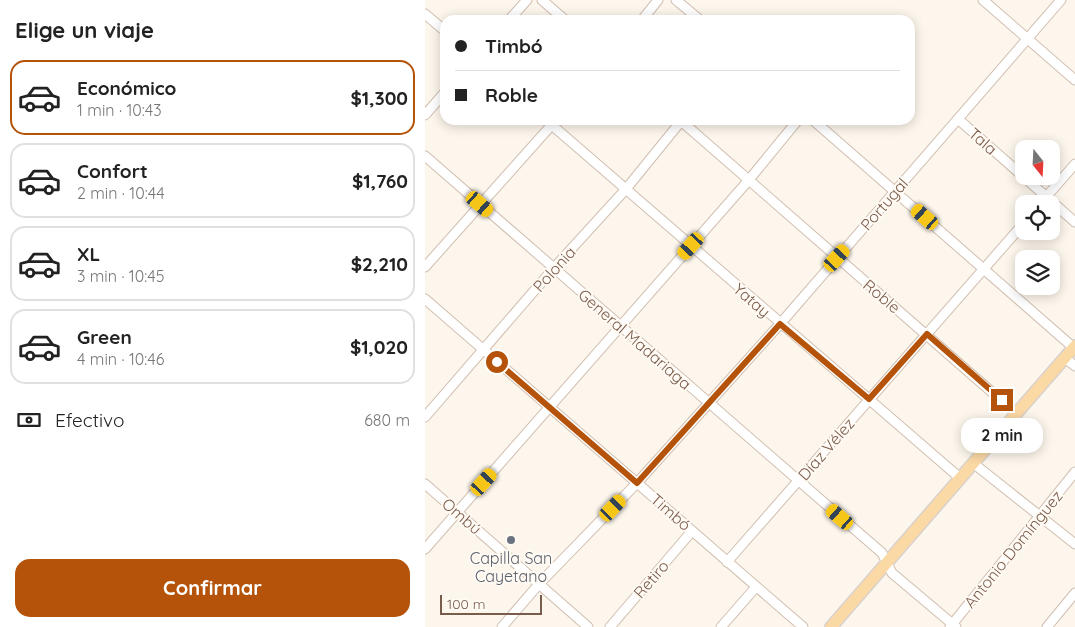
<!DOCTYPE html>
<html lang="es">
<head>
<meta charset="utf-8">
<style>
	:root { --surface:#fff; --page:#f6f6f6; --text:#222; --muted:#767676; --line:#e0e0e0; --accent:#b45309 }
	body { margin:0; font-family:Quicksand,sans-serif; background:var(--page); color:var(--text); height:100vh; display:flex; flex-direction:column; font-size:19px; white-space:nowrap }
	* { box-sizing:border-box; margin:0 }
	p { font-size:16px; color:var(--muted) }
	.icon { flex:none; width:28px; height:28px; fill:none; stroke:currentColor; stroke-width:2; stroke-linecap:round; stroke-linejoin:round }
	.map { position:relative; flex:1; overflow:hidden }
	.side { display:flex; flex-direction:column; background:var(--surface); width:425px }
	.side>* { flex:none }
	.top-card { position:absolute; left:15px; top:15px; width:475px; height:110px; border-radius:15px; box-shadow:0 2px 12px #0003; display:grid; align-content:center; height:110px; padding:0 15px; background:var(--surface) }
	.needle { width:32px; rotate:162deg }
	.fabs { position:absolute; left:590px; top:140px; display:grid; gap:10px }
	.fabs a { display:grid; place-items:center; width:45px; height:45px; border-radius:10px; background:var(--surface); box-shadow:0 2px 12px #0003; font-size:25px }
	.scale { position:absolute; left:15px; bottom:12px; width:102px; box-sizing:border-box; padding-left:5px; border:2px solid #7a5c4d; border-top:0; font-size:14px; line-height:18px; white-space:nowrap; color:#7a5c4d; -webkit-text-stroke:4px #fffaf3; paint-order:stroke }
	.end { position:absolute; width:22px; height:22px; margin:-11px; border:6px solid #b45309; background:#fff; box-shadow:0 0 0 2px #fff }
	.from { border-radius:50% }
	.bubble { position:absolute; height:35px; border-radius:15px; background:var(--surface); box-shadow:0 2px 12px #0003; font-size:16px; font-weight:700; line-height:35px; text-align:center }
	.car { position:absolute; width:15px; height:30px; margin:-15px -8px; border-radius:6px; box-shadow:0 0 4px 1px #0007; background:linear-gradient(#f5c518 24%,#345 0 40%,#f5c518 0 76%,#345 0 86%,#f5c518 0) }
	.top-card b { display:flex; align-items:center; gap:18px; height:48px; font-size:19px }
	.top-card b+b { border-top:1px solid var(--line) }
	.top-card i { width:12px; height:12px; background:var(--text) }
	ul { padding:0; list-style:none }
	li { display:flex; align-items:center; gap:15px; height:75px; margin:0 10px 8px; padding:0 5px; border:2px solid var(--line); border-radius:15px }
	li div { flex:1 }
	li b { display:block; font-size:19px }
	li em { font-style:normal; font-weight:700 }
	li.active { border-color:var(--accent) }
	li>.icon { width:45px; height:45px; stroke-width:1.5 }
	h2 { padding:0 15px; font-size:22px; line-height:60px }
	.pay { display:flex; align-items:center; gap:12px; height:55px; padding:0 15px; font-size:19px }
	.pay p { margin-inline-start:auto }
	.action { display:flex; gap:10px; margin-top:auto; padding:10px 15px }
	.action a { flex:1; height:58px; border-radius:15px; background:var(--accent); color:#fff; font-size:20px; font-weight:700; line-height:58px; text-align:center }
	main { display:flex; flex:1; min-height:0 }
	.map>svg:first-child { display:block }
</style>
</head>
<body>
<main>
<section class="side">
<h2>Elige un viaje</h2>
<ul>
<li class="active"><svg class="icon" aria-label="car" viewBox="0 0 24 24"><path d="M5 17H2v-5l4-1 3-4h7l3 4 3 1v5h-3M9 17h6M6 11h13"/><circle cx="7" cy="17" r="2"/><circle cx="17" cy="17" r="2"/></svg><div><b>Económico</b><p>1 min · 10:43</p></div><em>$1,300</em></li>
<li><svg class="icon" aria-label="car" viewBox="0 0 24 24"><path d="M5 17H2v-5l4-1 3-4h7l3 4 3 1v5h-3M9 17h6M6 11h13"/><circle cx="7" cy="17" r="2"/><circle cx="17" cy="17" r="2"/></svg><div><b>Confort</b><p>2 min · 10:44</p></div><em>$1,760</em></li>
<li><svg class="icon" aria-label="car" viewBox="0 0 24 24"><path d="M5 17H2v-5l4-1 3-4h7l3 4 3 1v5h-3M9 17h6M6 11h13"/><circle cx="7" cy="17" r="2"/><circle cx="17" cy="17" r="2"/></svg><div><b>XL</b><p>3 min · 10:45</p></div><em>$2,210</em></li>
<li><svg class="icon" aria-label="car" viewBox="0 0 24 24"><path d="M5 17H2v-5l4-1 3-4h7l3 4 3 1v5h-3M9 17h6M6 11h13"/><circle cx="7" cy="17" r="2"/><circle cx="17" cy="17" r="2"/></svg><div><b>Green</b><p>4 min · 10:46</p></div><em>$1,020</em></li>
</ul>
<div class="pay"><svg class="icon" aria-label="cash" viewBox="0 0 24 24"><path d="M3 7h18v10H3z"/><circle cx="12" cy="12" r="2"/></svg>Efectivo<p>680 m</p></div>
<div class="action"><a>Confirmar</a></div>
</section>
<div class="map">
<svg width="650" height="627" viewBox="0 0 650 627">
	<rect width="100%" height="100%" fill="#fdf6ec"/>
	<g fill="none" stroke-linecap="round" stroke-linejoin="round">
		<g stroke="#d1beb0" stroke-width="11">
			<g id="minor">
				<polyline points="117,0 140,20"/>
				<polyline points="251,0 275,20"/>
				<polyline points="558,0 650,80"/>
				<polyline points="0,14 20,31"/>
				<polyline points="84,20 102,0"/>
				<polyline points="217,20 233,0"/>
				<polyline points="0,115 20,92"/>
				<polyline points="533,119 650,222"/>
				<polyline points="121,120 535,478"/>
				<polyline points="255,120 592,414"/>
				<polyline points="388,120 649,348"/>
				<polyline points="0,156 457,553 467,573 531,627"/>
				<polyline points="615,204 650,164"/>
				<polyline points="0,267 131,120"/>
				<polyline points="0,299 378,627"/>
				<polyline points="640,358 650,366"/>
				<polyline points="0,417 128,269 201,189 257,120"/>
				<polyline points="548,463 650,544"/>
				<polyline points="0,484 163,627"/>
				<polyline points="0,549 323,181 373,120"/>
				<polyline points="302,562 599,223"/>
				<polyline points="77,627 114,584 212,483 355,324 636,0"/>
				<polyline points="185,627 267,531"/>
				<polyline points="296,627 331,587"/>
				<polyline points="525,627 650,472"/>
				<polyline points="622,627 650,593"/>
			</g>
		</g>
		<g stroke="#dad1cd" stroke-width="14">
			<polyline id="major" points="406,627 650,346"/>
		</g>
		<use href="#minor" stroke="#fff" stroke-width="9"/>
		<use href="#major" stroke="#fbd9a5" stroke-width="11"/>
	</g>
	<g fill="none" stroke-linecap="round" stroke-linejoin="round">
		<polyline stroke="#b45309" stroke-width="6" points="72,362 212,483 355,324 444,399 502,334 577,400"/>
	</g>
	<circle fill="#6b7280" stroke="#fffaf3" stroke-width="2" cx="86" cy="540" r="5"/>
	<g text-anchor="middle" stroke-width="4" stroke-linejoin="round" paint-order="stroke">
		<g font-size="16" fill="#7a5c4d" stroke="#fffaf3">
			<text transform="translate(558 141) rotate(41)" y="6">Tala</text>
			<text transform="translate(459 204) rotate(-49)" y="6">Portugal</text>
			<text transform="translate(129 269) rotate(-48)" y="6">Polonia</text>
			<text transform="translate(457 296) rotate(40)" y="6">Roble</text>
			<text transform="translate(327 300) rotate(41)" y="6">Yatay</text>
			<text transform="translate(210 339) rotate(41)" y="6">General Madariaga</text>
			<text transform="translate(401 449) rotate(-49)" y="6">Díaz Vélez</text>
			<text transform="translate(246 512) rotate(41)" y="6">Timbó</text>
			<text transform="translate(37 516) rotate(41)" y="6">Ombú</text>
			<text transform="translate(588 549) rotate(-51)" y="6">Antonio Domínguez</text>
			<text transform="translate(226 579) rotate(-49)" y="6">Retiro</text>
		</g>
		<g font-size="16" fill="#5b616d" stroke="#fffaf3">
			<text x="86" y="564">Capilla San<tspan x="86" dy="18">Cayetano</tspan></text>
		</g>
	</g>
</svg>
<div class="fabs">
<a><svg class="needle" viewBox="-14 -14 28 28"><path d="M0-13l5 13h-10z" fill="#e53935"/><path d="M0 13l5-13h-10z" fill="#767676"/></svg></a>
<a><svg class="icon" aria-label="locate" viewBox="0 0 24 24"><circle cx="12" cy="12" r="6"/><path d="M12 2v4M12 18v4M2 12h4M18 12h4"/></svg></a>
<a><svg class="icon" aria-label="layers" viewBox="0 0 24 24"><path d="M12 4l9 5-9 5-9-5zM3 14l9 5 9-5"/></svg></a>
</div>
<div class="scale">100 m</div>
<i class="end from" style="left:72px;top:362px"></i>
<i class="end" style="left:577px;top:400px"></i>
<div class="bubble" style="left:536px;top:418px;width:82px">2 min</div>
<i class="car" style="left:55px;top:204px;rotate:131deg"></i>
<i class="car" style="left:500px;top:217px;rotate:311deg"></i>
<i class="car" style="left:266px;top:246px;rotate:222deg"></i>
<i class="car" style="left:412px;top:258px;rotate:42deg"></i>
<i class="car" style="left:59px;top:482px;rotate:42deg"></i>
<i class="car" style="left:188px;top:508px;rotate:44deg"></i>
<i class="car" style="left:415px;top:517px;rotate:311deg"></i>
<div class="top-card">
<b><i class="from"></i>Timbó</b>
<b><i></i>Roble</b>
</div>
</div>
</main>
</body>
</html>
